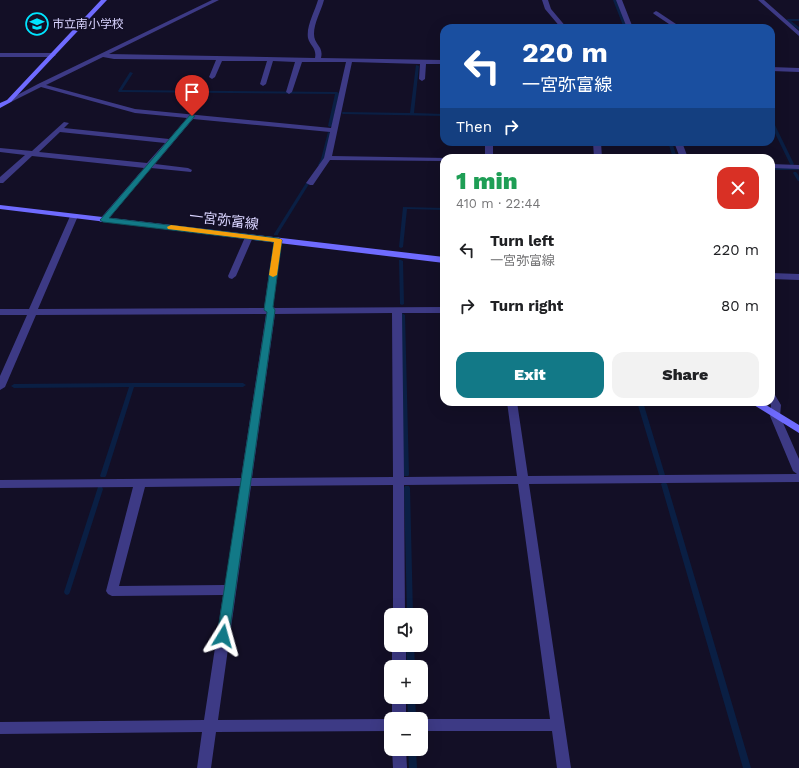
<!DOCTYPE html>
<html lang="en">
<head>
<meta charset="utf-8">
<style>
	:root { --surface:#fff; --page:#f2f2f2; --text:#202124; --muted:#757577; --accent:#127987 }
	body { margin:0; font-family:"Work Sans","Noto Sans JP",sans-serif; background:var(--page); color:var(--text); height:100vh; display:flex; flex-direction:column; font-size:15px; white-space:nowrap }
	* { box-sizing:border-box; margin:0 }
	p { font-size:13px; color:var(--muted) }
	.icon { flex:none; width:22px; height:22px; fill:none; stroke:currentColor; stroke-width:2; stroke-linecap:round; stroke-linejoin:round }
	.map { position:relative; flex:1; overflow:hidden }
	.sheet { position:absolute; left:440px; top:154px; width:335px; height:252px; display:flex; flex-direction:column; background:var(--surface); border-radius:12px; box-shadow:0 4px 16px #0002 }
	.sheet>* { flex:none }
	.banner { position:absolute; left:440px; top:24px; width:335px; height:122px; border-radius:12px; box-shadow:0 4px 16px #0002; background:#1a4fa0; color:#fff; overflow:hidden }
	.fabs { position:absolute; left:384px; top:608px; display:grid; gap:8px }
	.fabs a { display:grid; place-items:center; width:44px; height:44px; border-radius:8px; background:var(--surface); box-shadow:0 4px 16px #0002; font-size:20px }
	.pin { position:absolute; display:grid; place-items:center; width:34px; height:34px; color:#fff; margin:-41px -17px; border-radius:50% 50% 50% 0; rotate:-45deg; box-shadow:0 0 4px #0007 }
	.pin .icon { rotate:45deg }
	.me { position:absolute; width:44px; margin:-22px; rotate:8deg; stroke-linejoin:round; filter:drop-shadow(0 0 3px #0008) }
	.turn { display:flex; align-items:center; gap:14px; height:84px; padding:0 16px; font-size:18px }
	.turn .icon { width:52px; height:52px; stroke-width:2.5 }
	.turn b { display:block; font-size:28px; line-height:34px }
	.then { display:flex; align-items:center; height:38px; padding:0 16px; background:#0003; gap:8px; font-size:15px }
	.round { display:grid; place-items:center; flex:none; width:42px; height:42px; border-radius:12px; background:var(--page) }
	.overview { display:flex; align-items:center; justify-content:space-between; height:68px; padding:0 16px }
	h1 { font-size:24px; font-weight:800; line-height:30px; color:#1e9e55 }
	.cta { display:flex; gap:8px; margin-top:auto; padding:8px 16px }
	.cta a { flex:1; height:46px; border-radius:12px; background:var(--accent); color:#fff; font-size:16px; font-weight:800; line-height:46px; text-align:center }
	.cta a+a { background:var(--page); color:var(--text) }
	ul { padding:0; list-style:none }
	li { display:flex; align-items:center; gap:12px; height:56px; padding:0 16px }
	li div { flex:1 }
	li b { display:block; font-size:15px }
	li em { font-style:normal }
	.map>svg:first-child { display:block }
</style>
</head>
<body>
<div class="map">
<svg width="799" height="768" viewBox="0 0 799 768">
	<rect width="100%" height="100%" fill="#130f26"/>
	<g fill="none" stroke-linecap="round" stroke-linejoin="round">
		<path fill="#0a1f44" fill-rule="evenodd" d="M613 0H617L628 28H624Z
			M788 19H799V21H791L799 27V30L787 21 786 20Z
			M416 65 419 66 414 113 444 114V116L343 114 341 113 343 112 410 113Z
			M130 72 133 73 122 90 337 92 339 93 332 126 330 127 328 126 335 94 119 92 118 91Z
			M771 120 773 121 794 164 793 165H791L790 164 771 125Z
			M328 132 331 133 325 159 321 166H320L318 165 321 159Z
			M668 142H672L677 158H673Z
			M771 168H799V170H771Z
			M794 172H796C799 175 799 177 799 181H798L793 173Z
			M306 183H308L309 184 278 234V235H274V234Z
			M403 207 444 208V210L407 209 403 247 401 248 399 247Z
			M399 260H401L403 261 404 304 402 305 400 304 399 261Z
			M402 313 405 315 409 475 408 476H404L403 475 399 315Z
			M132 383H243L246 385 243 387H134L106 476 105 477H101L100 476 129 387 14 388 11 386 14 384Z
			M637 402H643L665 475 664 476H660L659 475Z
			M664 482 666 483 667 484 751 768H743L661 484 662 483Z
			M405 486H409L410 488 413 615H407L404 488Z
			M98 487H102L103 489 70 592 69 594 67 595 65 594 64 592Z
			M406 645H414L415 667H407Z
			M407 697H415L416 715 415 717 412 718 409 717 408 715Z
			M408 749H416L417 768H409Z"/>
		<path fill="#3d3a85" fill-rule="evenodd" d="M212 0H219L109 54 315 58C317 48 310 46 308 38 306 26 315 11 318 0H324C321 11 314 23 314 34 314 45 324 46 321 58L444 60V64H426L425 79 422 81 419 79 420 64 352 62 332 156 447 158H444V161L330 160 313 185H310L306 183 324 158 330 132 193 119 155 164 188 168 192 170 191 172 151 168 106 222H100L99 220 144 168 32 156 3 183H0V177L25 155 0 152V148L32 151 64 122 69 123 64 128 169 139 187 118 135 113 41 87 11 102 6 101 38 84ZM103 57 114 59 216 60 209 77 212 79 215 77 222 61H267L260 84 263 86 266 84 273 61 295 62 286 92 289 94 292 92 302 62H346L331 128 135 109 46 85ZM60 132 165 143 147 163 39 152Z
			M616 0H622L633 28H627Z
			M758 0H764L799 31V36Z
			M656 11 658 12 682 28H675L654 14 653 13Z
			M0 53H53L56 55 53 57H0Z
			M771 67 799 68V72L771 71Z
			M485 142H493V158H485Z
			M674 142H682L688 158H680Z
			M771 164 799 165V169L771 168Z
			M71 214H77L78 216 38 309 264 308 274 240 278 237 282 240 273 307 275 308 444 307V313H402L404 477 517 476 507 402H517L528 476 797 474 793 471 770 416 771 405 769 402H771V394L775 395 781 405 780 416 799 459V482L529 484 571 768H557L552 731H421V719H550L518 484 404 485 405 615H393V485L251 486 218 720 391 719V731L216 732 211 768H197L202 732 0 734V722L204 720 223 595 112 596 108 594 106 591 133 487 0 488V480L241 478 266 314 36 315 5 387 0 390V376L27 315H0V309H29ZM392 313 393 477 252 478 275 314ZM240 486 225 585 119 586 145 487Z
			M246 235H249L253 237 236 276 232 279 229 278 228 276Z
			M771 273 799 274V280L771 279Z
			M392 645H406V667H392Z
			M392 697H406V719H392Z
			M392 749H406L407 768H393Z"/>
		<path fill="#3d3a85" fill-rule="evenodd" d="M542 0H548L551 9 567 28H561L545 9Z
			M593 142H601L602 158H594Z"/>
		<path fill="#6f6bff" fill-rule="evenodd" d="M101 0H107L11 102 0 108V103L7 100Z
			M0 205 444 257V263L0 209Z
			M749 402H761L799 425V433Z"/>
	</g>
	<path fill="#127987" stroke="#0c4f58" d="M190 115 195 116 109 218 278 238 282 240 273 307 275 310 229 636 227 639 223 641 219 639 217 636 267 312 264 310 274 242 103 222 100 220Z"/>
	<path fill="#f59e0b" d="M171 225 281 239 282 240 277 275 273 277 269 275 274 242 168 229 167 227Z"/>
	<defs>
		<g id="school-ring" transform="scale(1.15)"><circle r="9.5" fill="#130f26" stroke="#00e5ff" stroke-width="1.5"/><path d="M0-5L7-2L0 1L-7-2ZM-4 1L0 2.5L4 1V4Q0 6-4 4Z" fill="#00e5ff"/></g>
	</defs>
	<g fill-rule="evenodd">
		<use href="#school-ring" x="37" y="24"/>
	</g>
	<g text-anchor="middle" stroke-width="4" stroke-linejoin="round" paint-order="stroke">
		<g font-size="12" fill="#d9d4ff" stroke="#130f26" text-anchor="start">
			<text x="52" y="28">市立南小学校</text>
		</g>
		<g font-size="14" fill="#d9d4ff" stroke="#130f26">
			<text transform="translate(224 220) rotate(7)" y="5">一宮弥富線</text>
		</g>
	</g>
</svg>
<div class="fabs">
<a><svg class="icon" aria-label="sound" viewBox="0 0 24 24"><path d="M4 9h4l5-4v14l-5-4H4zM17 9q2 3 0 6"/></svg></a>
<a>+</a>
<a>−</a>
</div>
<div class="pin" style="left:192px;top:116px;background:#d93025"><svg class="icon" aria-label="arrive" viewBox="0 0 24 24"><path d="M6 21V4h12l-3 4 3 4H6"/></svg></div>
<svg class="me" style="left:223px;top:636px" viewBox="-20 -20 40 40"><path d="M0-17L14 15 0 8-14 15z" fill="#127987" stroke="#fff" stroke-width="4"/></svg>
<div class="banner">
<div class="turn"><svg class="icon" aria-label="left" viewBox="0 0 24 24"><path d="M17 20v-9H6M10 6l-5 5 5 5"/></svg><div><b>220 m</b>一宮弥富線</div></div>
<div class="then">Then<svg class="icon" aria-label="right" viewBox="0 0 24 24"><path d="M7 20v-9h11M14 6l5 5-5 5"/></svg></div>
</div>
<section class="sheet">
<div class="overview"><div><h1>1 min</h1><p>410 m · 22:44</p></div><a class="round" style="background:#d93025;color:#fff"><svg class="icon" aria-label="close" viewBox="0 0 24 24"><path d="M6 6l12 12M18 6L6 18"/></svg></a></div>
<ul>
<li><svg class="icon" aria-label="left" viewBox="0 0 24 24"><path d="M17 20v-9H6M10 6l-5 5 5 5"/></svg><div><b>Turn left</b><p>一宮弥富線</p></div><em>220 m</em></li>
<li><svg class="icon" aria-label="right" viewBox="0 0 24 24"><path d="M7 20v-9h11M14 6l5 5-5 5"/></svg><div><b>Turn right</b></div><em>80 m</em></li>
</ul>
<div class="cta"><a>Exit</a><a>Share</a></div>
</section>
</div>
</body>
</html>
